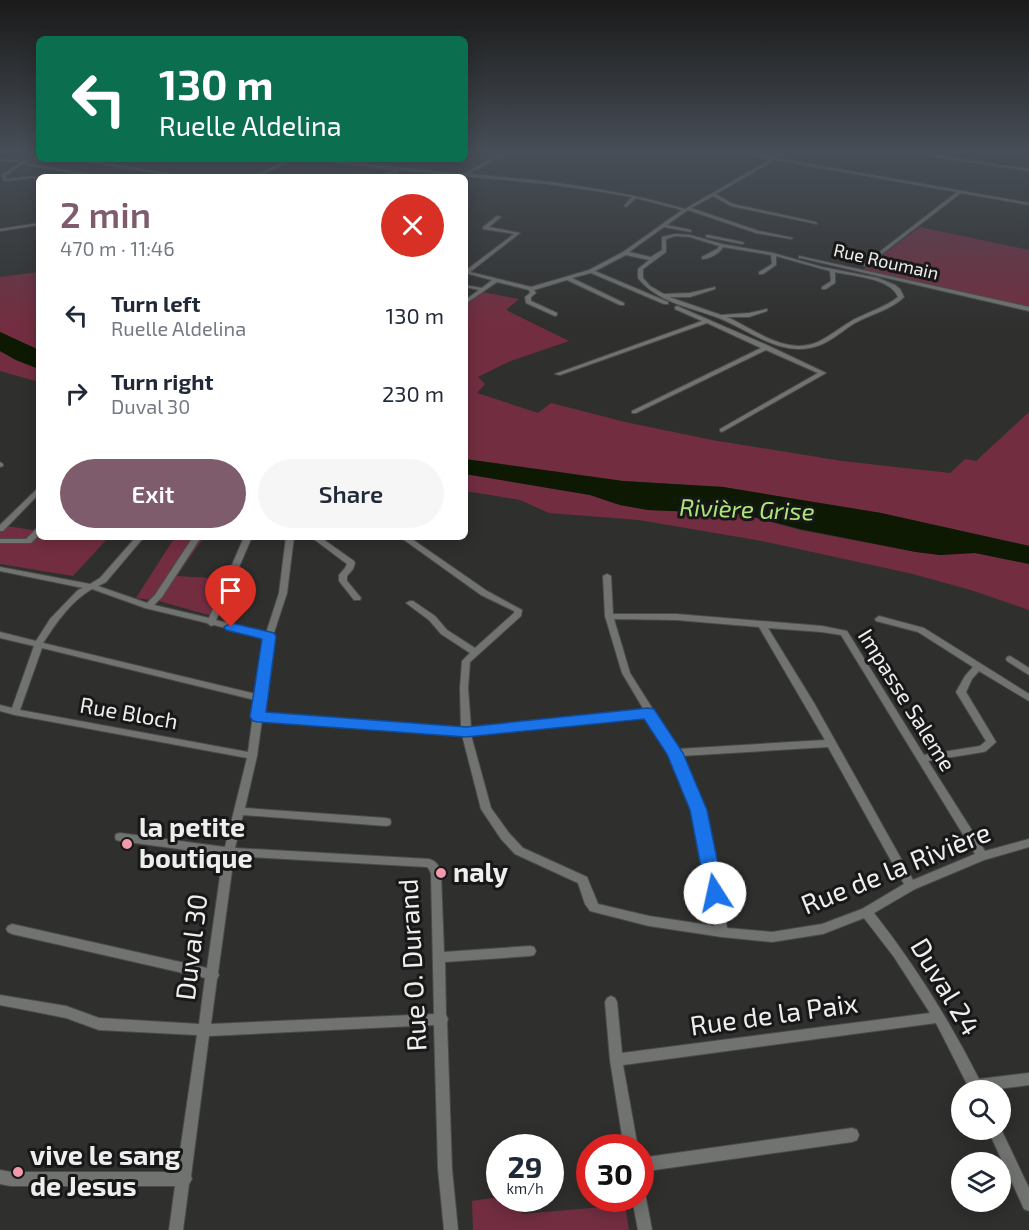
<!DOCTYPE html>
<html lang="en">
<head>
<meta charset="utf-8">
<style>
	:root { --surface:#fff; --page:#f6f6f7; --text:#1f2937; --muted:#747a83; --accent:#7e5c6c }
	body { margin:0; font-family:"Exo 2",sans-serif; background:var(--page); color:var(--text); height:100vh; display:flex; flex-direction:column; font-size:22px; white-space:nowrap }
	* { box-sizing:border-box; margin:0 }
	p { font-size:20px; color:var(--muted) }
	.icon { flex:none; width:33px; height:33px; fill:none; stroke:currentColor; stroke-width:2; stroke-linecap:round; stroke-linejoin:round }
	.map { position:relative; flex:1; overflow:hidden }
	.drawer { position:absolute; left:36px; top:174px; width:432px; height:366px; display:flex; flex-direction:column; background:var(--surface); border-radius:9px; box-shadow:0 3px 15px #0003 }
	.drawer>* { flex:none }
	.banner { position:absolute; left:36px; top:36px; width:432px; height:126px; border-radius:9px; box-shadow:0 3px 15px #0003; background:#0b6e4f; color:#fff; overflow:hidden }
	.buttons { position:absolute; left:951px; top:1080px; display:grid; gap:12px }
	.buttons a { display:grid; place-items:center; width:60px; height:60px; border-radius:50%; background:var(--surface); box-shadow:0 3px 15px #0003; font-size:30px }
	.speed { position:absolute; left:486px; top:1134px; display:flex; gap:12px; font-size:30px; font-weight:700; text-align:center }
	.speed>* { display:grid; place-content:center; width:78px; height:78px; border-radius:50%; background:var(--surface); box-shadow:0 3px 15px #0003; line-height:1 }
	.speed small { font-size:15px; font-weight:400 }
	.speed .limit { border:9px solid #d22; background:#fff; color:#111 }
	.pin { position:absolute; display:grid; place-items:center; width:51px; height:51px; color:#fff; margin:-62px -26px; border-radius:50% 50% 50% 0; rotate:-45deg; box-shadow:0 0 6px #0007 }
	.pin .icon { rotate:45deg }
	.me { position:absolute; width:66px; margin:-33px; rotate:350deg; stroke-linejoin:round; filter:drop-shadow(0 0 4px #0008) }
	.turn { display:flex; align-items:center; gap:21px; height:126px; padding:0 24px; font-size:27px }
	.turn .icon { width:78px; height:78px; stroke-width:2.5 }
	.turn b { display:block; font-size:42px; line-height:51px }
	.round { display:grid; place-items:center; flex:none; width:63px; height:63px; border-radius:32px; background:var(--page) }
	.head { display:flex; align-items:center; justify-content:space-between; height:102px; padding:0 24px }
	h1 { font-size:36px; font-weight:600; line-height:45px; color:var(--accent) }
	.cta { display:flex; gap:12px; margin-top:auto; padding:12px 24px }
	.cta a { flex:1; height:69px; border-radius:36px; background:var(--accent); color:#fff; font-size:24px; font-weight:600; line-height:69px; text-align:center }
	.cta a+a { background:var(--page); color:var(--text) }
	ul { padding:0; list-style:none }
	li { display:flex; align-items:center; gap:18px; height:78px; padding:0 24px }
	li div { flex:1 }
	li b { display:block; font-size:22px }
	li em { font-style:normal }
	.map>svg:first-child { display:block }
</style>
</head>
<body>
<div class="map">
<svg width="1029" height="1230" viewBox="0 0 1029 1230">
	<rect width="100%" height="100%" fill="#2f302e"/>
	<path fill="#722e40" d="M920 227 1029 250V307L862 270Z
		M39 272V350L0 332V277Z
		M482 292 519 299 506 310 569 341 508 362 478 377 485 384 477 393 538 413 551 403 625 422 712 440 842 461 950 473 965 459 976 461 1029 412V546L881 513 723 487 623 481 465 459V305Z
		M0 351 16 360 39 369V382L0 371Z
		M465 474 590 495 620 505 648 510 742 514 800 530 916 552 940 555 975 553 1029 564V610L974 591 913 574 762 541 639 520 549 513 520 500 465 491Z
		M0 525 39 531V537H109L73 576 0 564Z
		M175 537H204L177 576 230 579 212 616 159 601 136 598Z
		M499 1197 519 1199 522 1214 625 1205 629 1230H473L472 1201Z"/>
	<path fill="#0d1902" d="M0 332 39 350V369L16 360 0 351Z
		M465 459 623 481 723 487 881 513 1029 546V564L975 553 940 555 916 552 800 529 742 514 648 510 620 505 590 495 465 474Z"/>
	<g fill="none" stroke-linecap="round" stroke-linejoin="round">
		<g stroke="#4a4b4a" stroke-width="2">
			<path id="street" d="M506 151H511L468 174C542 180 614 188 685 209L771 159 730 151H740L773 157 784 151H789L777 158 1029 203V205L961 193 866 266H864V264L957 192 775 160 716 194 733 204 815 222 817 223V224L731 206 713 196 691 208 759 231 793 238 791 239 756 233 688 210 667 225 691 230V232L664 227 629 252 651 257 662 250V237L675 234 690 235 722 244 773 253 822 267 878 278 895 285 900 289 904 297C891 310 871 314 855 323 843 330 833 340 820 345 782 360 749 329 716 317 689 307 657 302 638 278V269L649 260 626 255 595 271 668 302V304H664L591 273 572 278 624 303V305H620L567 280 534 290 536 293 531 297V301L557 313V315L555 316 526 303 525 297 530 293 529 290 497 282 465 304V300L479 290 465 287V285L482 288 492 280 465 273V271L514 234 483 229V227L497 216 501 217 489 227 520 233 470 272 531 287 589 270 623 252 682 210 636 198 626 207 624 206 632 197 603 192 547 184 397 170V172L382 177H376L396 170 306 159H318L463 174ZM675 236 690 237 719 246 717 249 702 257V259C710 259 720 253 723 247L771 255 772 264 759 272V274H763L776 265V256L830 271 831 281 822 287V289H826L835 283V272C852 276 891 278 898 297 886 307 868 312 853 320 841 327 830 336 818 342 786 356 754 329 727 317H749L767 311V309L749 313 721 315 669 297H690L715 289V287L690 293 664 294 650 286 643 278V269L666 252V239Z
				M894 151H906L1029 169V171Z
				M39 157V159L25 163 108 177 86 176 22 164 5 176 6 179 39 176 41 177 5 181 3 180 2 175 21 162 0 161V159L26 161Z
				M70 159H79L191 177H182Z
				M290 159H295L257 177H252Z
				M70 174 71 176 42 177 44 176Z
				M39 223V225L0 231V229Z
				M708 235 742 242 744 243 742 244 706 237V235Z
				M799 256 1029 307V311L801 258H799Z
				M677 306 769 346 826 373 722 432 720 431V429L818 373 766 350 636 413H632V411L761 348 707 323 560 375 555 374 702 321 675 309V307Z
				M0 462 3 464V466L0 467Z
				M39 488V494L3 531H0V525L37 489Z
				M36 529H39V535L31 543H0V539H26Z
				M136 537H144L106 582 98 586 147 603 155 595 193 537H201L162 597 154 605 209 618 244 537H252L216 620 266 633 279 593 286 537H294L287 593 273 636 263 714 461 728 460 688 462 661 470 653 441 634 429 620 406 603 410 601H413L435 616 447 630 475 648 514 613V611L481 595 400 537H409L487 591 522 610 521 616 470 662 468 688 471 728 644 710 622 673 605 616 603 576 607 574 611 576 613 614H676L822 626 847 631 924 755 980 746 986 741 956 692 965 676 973 667 918 632 876 621 875 619 879 616 924 628 1029 694V701L979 671 972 679 966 692 996 742 986 751 983 752 928 761 985 851 1029 839V847L984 860 915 889 874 913C915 965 949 1020 979 1079L1029 1073V1085L989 1090H970L936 1023 623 1065 638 1148H624L610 1060 605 1002 607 998 611 996 615 998 617 1002 622 1053 930 1013 894 957 864 918 823 934 772 942 722 937 649 926 590 911 585 904 578 883 515 854 501 839 481 809 462 735 262 720 257 756 245 808 386 818 390 819 391 822 390 825 386 826 243 815 235 848 429 859C437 861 439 866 441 874L444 952 530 946 534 947 536 951 534 955 530 956 445 962 446 1015 448 1019 447 1022 452 1169 458 1230H444L438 1169 434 1025 209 1036 191 1176 192 1179 189 1184 183 1230H169L175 1186H11L0 1184V1170L11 1172H177L197 1035 99 1030 66 1018 0 1005V995L66 1006 99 1018 199 1024 205 978 12 934 8 932 6 929 8 926 12 924 207 968 223 855 120 841 116 840 115 837 116 834 120 833 225 847 247 758 15 715 0 711V705L12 708 34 646 0 638V632L36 641 50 619 78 590 83 588 0 571V567L90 584 100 578ZM92 589 145 608 207 623 211 626 214 625 265 638 256 694 43 643C56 623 71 601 92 589ZM614 619 676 620 759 627 825 740 678 749 630 673ZM768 628 822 632 841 635 975 854 913 880 814 703ZM42 648 255 700 248 752 20 710ZM648 716 670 753 694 810 715 926 649 916 598 904 587 877 523 848 509 833 491 808 471 735ZM828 747 904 884 862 909 822 924 772 932 727 928 704 810 681 756ZM234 856 427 867 429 869 431 874 434 1014 211 1024 217 979 219 975 218 973Z
				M311 537H320L354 561 355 563 353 569 347 576V581L361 598 360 600H354L339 581V575L345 568 347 564Z
				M1010 656 1029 668V675L1007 661 1006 659 1007 657Z
				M1000 1127 1029 1188V1211L1024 1209 988 1130H1000Z
				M852 1128 857 1130 859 1135 857 1140 852 1142 640 1172V1158Z
				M640 1192 644 1193 646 1198 652 1230H638L632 1198H640Z"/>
		</g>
		<use href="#street" fill="#717370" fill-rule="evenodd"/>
	</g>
	<linearGradient id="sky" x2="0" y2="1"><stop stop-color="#1a1a19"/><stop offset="0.47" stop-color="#474e57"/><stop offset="1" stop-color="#474e57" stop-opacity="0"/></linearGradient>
	<rect width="1029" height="323" fill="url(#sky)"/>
	<path fill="#1a73e8" stroke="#114b97" stroke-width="1.5" d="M231 623 274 633 276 636 266 712 466 727 648 708 654 709 683 753 707 810 724 893 722 898 715 900 709 898 706 893 690 810 667 754 644 719 466 737 258 722 253 721 250 717 262 639 226 630 224 627Z"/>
	<g fill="#f29aac" stroke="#171817" stroke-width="2">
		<circle cx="127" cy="844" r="6"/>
		<circle cx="441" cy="873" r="6"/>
		<circle cx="18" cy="1172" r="6"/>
	</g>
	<g text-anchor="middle" stroke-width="6" stroke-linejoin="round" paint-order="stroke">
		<g font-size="18" fill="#edeeed" stroke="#171817">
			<text transform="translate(886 262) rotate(13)" y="6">Rue Roumain</text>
		</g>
		<g font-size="22" fill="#edeeed" stroke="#171817">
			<text transform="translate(907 700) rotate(58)" y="8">Impasse Saleme</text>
			<text transform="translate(129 713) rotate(10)" y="8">Rue Bloch</text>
		</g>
		<g font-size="24" font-style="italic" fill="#ade579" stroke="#171817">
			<text transform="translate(747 510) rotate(2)" y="8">Rivière Grise</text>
		</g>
		<g font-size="27" font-weight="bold" fill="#edeeed" stroke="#171817" text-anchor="start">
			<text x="139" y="837">la petite<tspan x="139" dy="31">boutique</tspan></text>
			<text x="453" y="882">naly</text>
			<text x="30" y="1165">vive le sang<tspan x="30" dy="31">de Jesus</tspan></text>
		</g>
		<g font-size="27" fill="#edeeed" stroke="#171817">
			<text transform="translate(896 869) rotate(-22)" y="9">Rue de la Rivière</text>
			<text transform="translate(192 947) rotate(-83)" y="9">Duval 30</text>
			<text transform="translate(413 965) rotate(-93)" y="9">Rue O. Durand</text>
			<text transform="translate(945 987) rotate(59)" y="9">Duval 24</text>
			<text transform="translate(774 1015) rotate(-8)" y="9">Rue de la Paix</text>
		</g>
	</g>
</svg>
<div class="buttons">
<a><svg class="icon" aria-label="search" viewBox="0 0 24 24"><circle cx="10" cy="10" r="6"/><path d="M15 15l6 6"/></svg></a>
<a><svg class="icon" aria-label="layers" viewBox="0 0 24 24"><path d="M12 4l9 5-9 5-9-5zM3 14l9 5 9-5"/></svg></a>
</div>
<div class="speed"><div>29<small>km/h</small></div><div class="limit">30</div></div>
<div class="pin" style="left:231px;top:627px;background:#d93025"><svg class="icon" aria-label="arrive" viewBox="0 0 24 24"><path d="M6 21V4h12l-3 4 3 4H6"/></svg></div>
<svg class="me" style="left:715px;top:893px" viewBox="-20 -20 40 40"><circle r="19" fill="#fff"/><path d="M0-13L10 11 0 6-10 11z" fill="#1a73e8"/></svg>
<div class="banner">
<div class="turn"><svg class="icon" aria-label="left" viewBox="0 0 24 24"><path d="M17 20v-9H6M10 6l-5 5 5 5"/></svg><div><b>130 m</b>Ruelle Aldelina</div></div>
</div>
<section class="drawer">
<div class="head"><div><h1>2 min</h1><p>470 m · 11:46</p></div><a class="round" style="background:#d93025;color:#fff"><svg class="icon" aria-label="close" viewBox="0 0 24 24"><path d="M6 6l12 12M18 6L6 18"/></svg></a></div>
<ul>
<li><svg class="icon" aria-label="left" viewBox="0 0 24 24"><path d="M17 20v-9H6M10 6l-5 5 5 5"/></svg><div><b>Turn left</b><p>Ruelle Aldelina</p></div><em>130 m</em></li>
<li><svg class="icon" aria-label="right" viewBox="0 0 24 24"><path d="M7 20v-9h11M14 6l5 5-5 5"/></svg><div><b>Turn right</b><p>Duval 30</p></div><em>230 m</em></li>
</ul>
<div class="cta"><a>Exit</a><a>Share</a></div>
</section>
</div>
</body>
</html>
